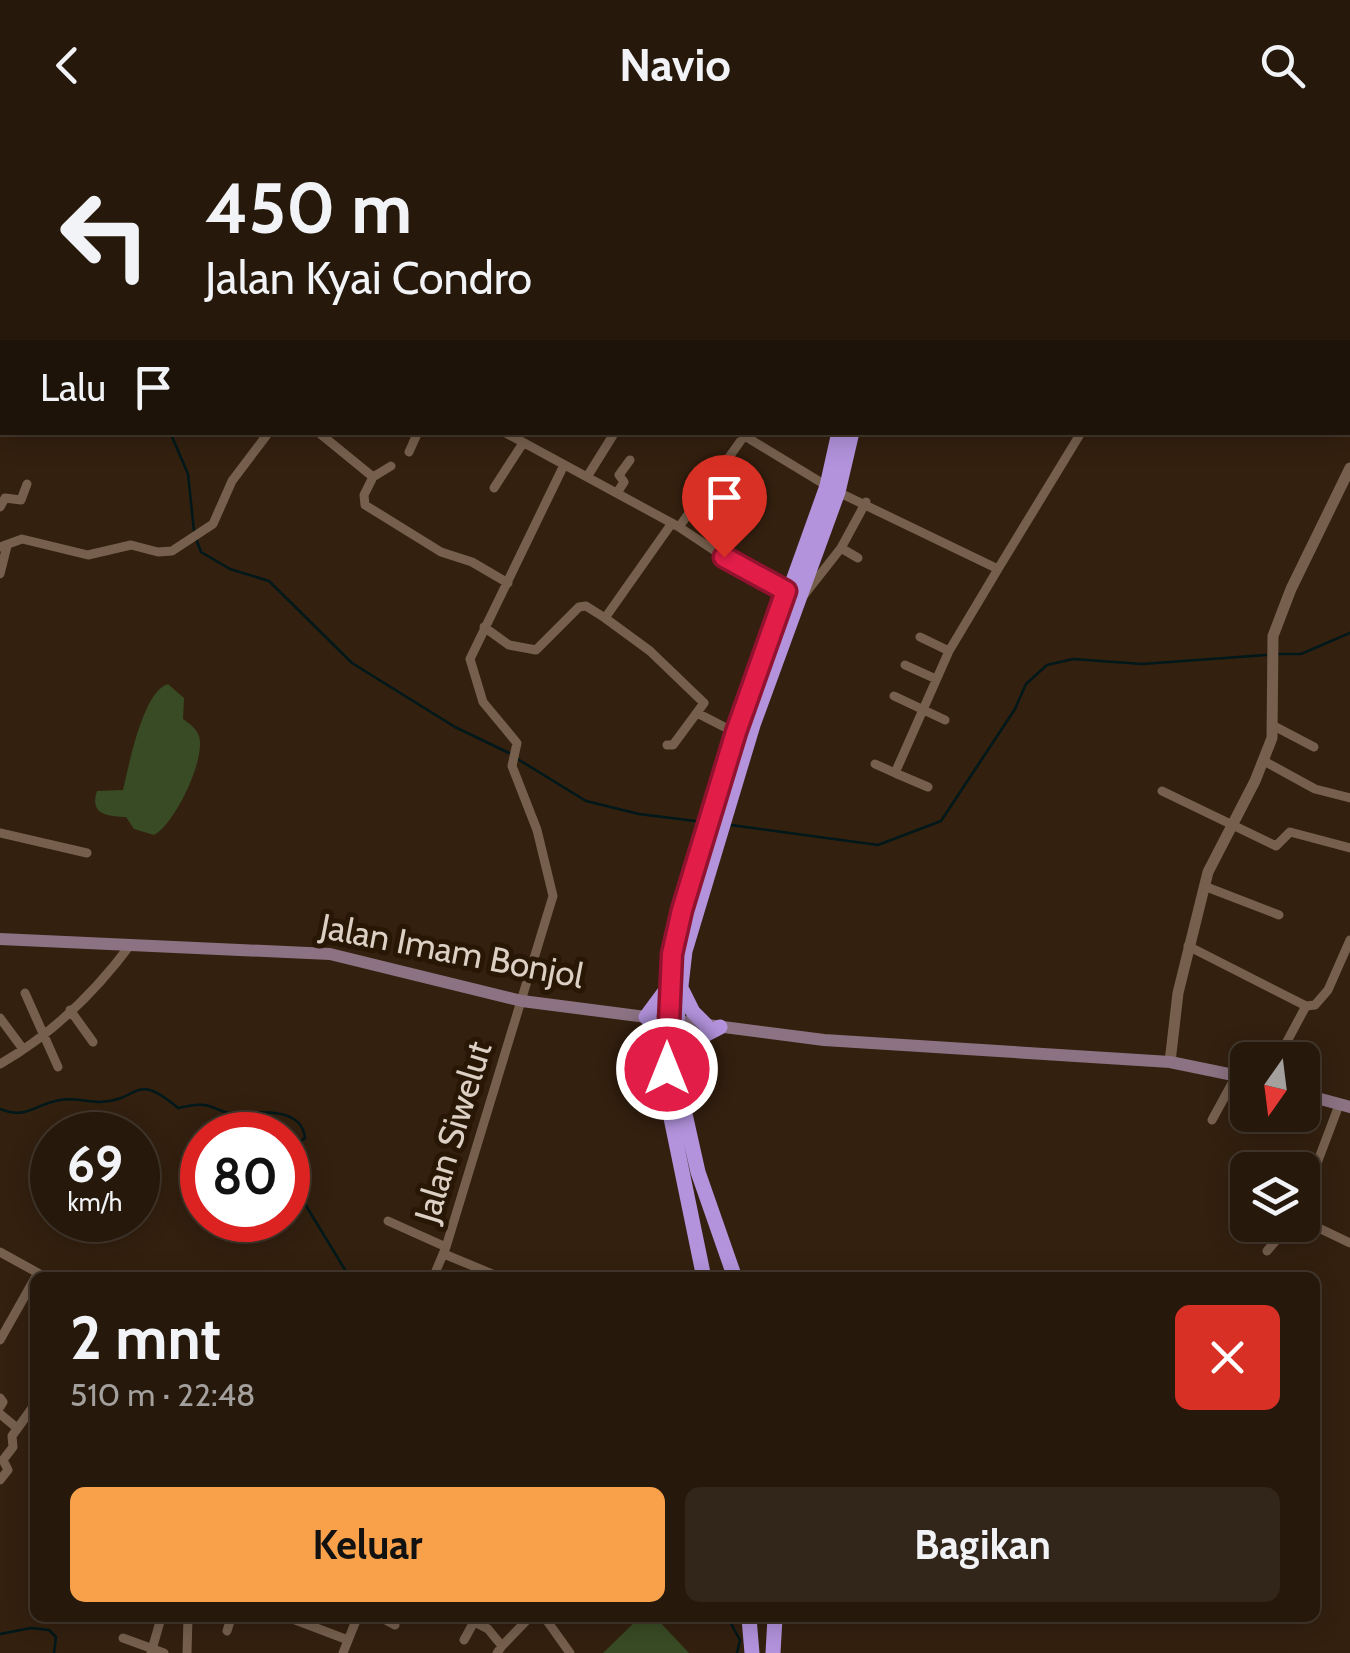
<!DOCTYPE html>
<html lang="id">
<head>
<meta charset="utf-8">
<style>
	:root { --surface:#26180b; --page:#322519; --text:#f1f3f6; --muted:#a4a09d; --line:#42372c; --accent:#f8a14a }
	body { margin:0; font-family:Cabin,sans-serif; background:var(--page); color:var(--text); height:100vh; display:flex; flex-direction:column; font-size:38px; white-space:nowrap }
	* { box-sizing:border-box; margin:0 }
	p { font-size:32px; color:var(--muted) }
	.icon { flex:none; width:55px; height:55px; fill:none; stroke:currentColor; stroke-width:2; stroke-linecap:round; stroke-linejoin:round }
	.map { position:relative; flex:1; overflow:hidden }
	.details { position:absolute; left:30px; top:1142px; width:1290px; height:350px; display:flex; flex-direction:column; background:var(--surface); border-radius:15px; box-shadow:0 5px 25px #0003,0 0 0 2px var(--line) }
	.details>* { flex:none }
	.hud { position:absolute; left:0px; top:0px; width:1350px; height:305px; box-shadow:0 5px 25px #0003,0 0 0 2px var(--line); background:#26180b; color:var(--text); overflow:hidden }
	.needle { width:65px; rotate:194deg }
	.controls { position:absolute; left:1230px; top:912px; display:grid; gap:20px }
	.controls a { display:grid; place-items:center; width:90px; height:90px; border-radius:15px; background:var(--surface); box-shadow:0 5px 25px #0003,0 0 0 2px var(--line); font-size:50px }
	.speed { position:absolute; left:30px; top:982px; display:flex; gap:20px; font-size:50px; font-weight:700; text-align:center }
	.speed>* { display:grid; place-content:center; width:130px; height:130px; border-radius:50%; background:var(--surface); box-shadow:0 5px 25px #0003,0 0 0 2px var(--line); line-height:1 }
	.speed small { font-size:25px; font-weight:400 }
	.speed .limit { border:15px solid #d22; background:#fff; color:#111 }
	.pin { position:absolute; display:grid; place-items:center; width:85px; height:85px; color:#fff; margin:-102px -42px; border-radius:50% 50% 50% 0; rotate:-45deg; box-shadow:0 0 10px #0007 }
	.pin .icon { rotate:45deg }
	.me { position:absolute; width:110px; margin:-55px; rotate:0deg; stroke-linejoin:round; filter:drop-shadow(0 0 8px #0008) }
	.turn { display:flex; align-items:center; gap:35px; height:210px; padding:0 40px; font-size:45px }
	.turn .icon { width:130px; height:130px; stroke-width:2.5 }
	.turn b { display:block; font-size:70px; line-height:85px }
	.then { display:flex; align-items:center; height:95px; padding:0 40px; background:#0003; gap:20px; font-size:38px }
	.round { display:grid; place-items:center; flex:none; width:105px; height:105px; border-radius:15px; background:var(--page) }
	.overview { display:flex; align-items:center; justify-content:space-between; height:170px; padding:0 40px }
	h1 { font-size:60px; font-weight:800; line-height:75px }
	.cta { display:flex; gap:20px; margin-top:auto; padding:20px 40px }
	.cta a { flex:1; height:115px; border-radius:15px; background:var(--accent); color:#111; font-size:40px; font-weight:800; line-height:115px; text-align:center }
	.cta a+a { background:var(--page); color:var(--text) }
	header { display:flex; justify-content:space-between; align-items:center; height:130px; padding:0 40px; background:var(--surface); font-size:45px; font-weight:800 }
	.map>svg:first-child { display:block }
</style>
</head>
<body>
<header><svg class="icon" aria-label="back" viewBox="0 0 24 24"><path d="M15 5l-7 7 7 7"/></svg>Navio<svg class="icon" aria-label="search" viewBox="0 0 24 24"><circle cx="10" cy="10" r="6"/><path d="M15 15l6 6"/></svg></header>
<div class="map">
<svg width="1350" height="1523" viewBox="0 0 1350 1523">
	<rect width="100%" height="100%" fill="#33200f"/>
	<path fill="#394b25" d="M168 554 184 568 183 589C190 594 196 598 199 606 206 629 175 694 154 705L134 699 126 687C108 686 89 685 97 661L123 660C129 635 143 561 168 554Z
		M639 1488H656L689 1523H603Z"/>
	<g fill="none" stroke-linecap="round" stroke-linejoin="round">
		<path stroke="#00181a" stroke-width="2.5" d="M108 0V2
			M1282 0 1283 2
			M1348 25H1350
			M170 302 188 344 194 401
			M196 409 201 422 230 439 269 451 352 533 455 597 509 623
			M1279 524H1301L1350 503
			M516 628 586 671 639 684 703 692
			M731 695 878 715 941 691 1015 579 1026 554 1047 535 1073 529 1142 534 1266 525
			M0 979C26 990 35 974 60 970 72 967 87 972 100 972 141 971 133 940 178 978 188 976 199 973 209 976 217 978 223 983 231 983 255 983 302 975 305 1008L288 1020
			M288 1046 350 1148
			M728 1488 740 1510 737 1523
			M0 1504 31 1498 49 1500 56 1507 54 1523"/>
		<path stroke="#765f4d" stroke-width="9" d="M141 2 142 0
			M300 2 301 0
			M0 9 2 10
			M1348 111 1350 108
			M0 194H2
			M0 228 2 207
			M318 302 373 347 364 365 365 375 441 422 472 432 508 453
			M504 302 679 397 747 442 786 461
			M738 302 827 356
			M409 322 418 302
			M373 347 391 336
			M587 347 615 302
			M494 358 523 313
			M838 362 998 439 1079 306
			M617 363 624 352 619 345 630 330
			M0 377 5 368 21 370 27 354
			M679 397 747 302
			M0 417 22 409 88 425 131 415 158 422 172 421 213 394 232 351 269 302
			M841 418 858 428
			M0 444 7 416
			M804 465 841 418 866 372
			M605 488 650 521 704 573 673 615H667
			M484 497 509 515 536 520 579 477 586 476 605 488 672 393
			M920 507 949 521
			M905 535 936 549
			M894 566 945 590
			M699 584 736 603
			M1274 596 1314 617
			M1264 631 1315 659 1350 668
			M875 634 895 643
			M928 657 895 643 949 521 998 439
			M1162 661 1276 716 1290 702 1350 718
			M0 703 87 723
			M1204 756 1279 785
			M1188 816 1306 876
			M25 863 58 937
			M70 880 93 912
			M0 888 23 919
			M1277 930 1306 876 1315 875 1328 860 1350 810
			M0 934C51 905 96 861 131 814
			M1212 990 1236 946
			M1238 991 1248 971
			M1302 1073 1339 975
			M1302 1090 1350 1113
			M388 1091 446 1117
			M1267 1121 1289 1095
			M0 1122 47 1148
			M444 1124 502 1148
			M433 1148 446 1117 553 766 537 700 512 636 517 613 483 572 470 529 564 335
			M0 1210 35 1148
			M0 1268 3 1272 0 1277
			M0 1284 17 1298
			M0 1350 8 1340 3 1330 13 1317 12 1306 35 1274
			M290 1488 348 1510
			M382 1488 395 1495
			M467 1488 488 1499 502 1516 497 1523
			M545 1488 570 1523
			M227 1501 231 1488
			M123 1508 164 1523
			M464 1510 475 1490
			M502 1516 529 1488
			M151 1523 161 1488
			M187 1523 188 1488
			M343 1523 357 1488"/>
		<path stroke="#765f4d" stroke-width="11" d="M1120 0 1124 2
			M1348 220 1350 223
			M1170 932 1178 863 1208 742 1255 651 1272 608 1273 506 1291 459 1350 338"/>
		<path stroke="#8c7282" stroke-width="12" d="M0 809 330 824 522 871 824 910 1170 932 1248 948
			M1302 964 1350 977"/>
		<path stroke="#b293dc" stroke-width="15" d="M851 2V0
			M862 2V0
			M682 860 693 882 706 895
			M662 915 655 896 646 887 666 860
			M679 931 691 912 720 897
			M704 1148 671 988 667 890 671 824 718 660 827 356 839 302
			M735 1148 698 1042 685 984 677 891 685 821 753 595 838 362 852 302
			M749 1488 752 1523
			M773 1523 775 1488"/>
	</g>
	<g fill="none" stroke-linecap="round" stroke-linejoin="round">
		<g stroke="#92132f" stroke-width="25">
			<path id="route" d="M667 939 672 824 682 780 736 602 786 461 724 427"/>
		</g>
		<use href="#route" stroke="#e11d48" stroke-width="18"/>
	</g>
	<g text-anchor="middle" stroke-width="10" stroke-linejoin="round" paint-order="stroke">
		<g font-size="35" fill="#dcd0c5" stroke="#291706">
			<text transform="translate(452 821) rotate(11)" y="12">Jalan Imam Bonjol</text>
			<text transform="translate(453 1002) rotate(-73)" y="12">Jalan Siwelut</text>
		</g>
	</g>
</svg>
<div class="controls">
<a><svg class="needle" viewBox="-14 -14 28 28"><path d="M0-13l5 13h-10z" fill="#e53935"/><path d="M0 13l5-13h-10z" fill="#a4a09d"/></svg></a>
<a><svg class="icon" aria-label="layers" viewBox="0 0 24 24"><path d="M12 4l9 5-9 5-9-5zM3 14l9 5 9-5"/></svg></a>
</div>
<div class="speed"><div>69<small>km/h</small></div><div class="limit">80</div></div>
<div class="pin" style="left:724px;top:427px;background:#d93025"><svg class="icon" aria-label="arrive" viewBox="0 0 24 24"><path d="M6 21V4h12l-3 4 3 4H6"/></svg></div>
<svg class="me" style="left:667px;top:939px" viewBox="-20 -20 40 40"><circle r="17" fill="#e11d48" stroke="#fff" stroke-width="3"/><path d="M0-11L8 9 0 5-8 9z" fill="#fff"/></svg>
<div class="hud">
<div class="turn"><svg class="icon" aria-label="left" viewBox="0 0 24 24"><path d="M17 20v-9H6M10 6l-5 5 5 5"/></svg><div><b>450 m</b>Jalan Kyai Condro</div></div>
<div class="then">Lalu<svg class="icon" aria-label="arrive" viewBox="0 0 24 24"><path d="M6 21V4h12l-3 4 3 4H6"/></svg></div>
</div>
<section class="details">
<div class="overview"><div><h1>2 mnt</h1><p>510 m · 22:48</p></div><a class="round" style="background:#d93025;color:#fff"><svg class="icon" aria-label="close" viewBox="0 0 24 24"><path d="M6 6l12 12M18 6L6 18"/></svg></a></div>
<div class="cta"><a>Keluar</a><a>Bagikan</a></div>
</section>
</div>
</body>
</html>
